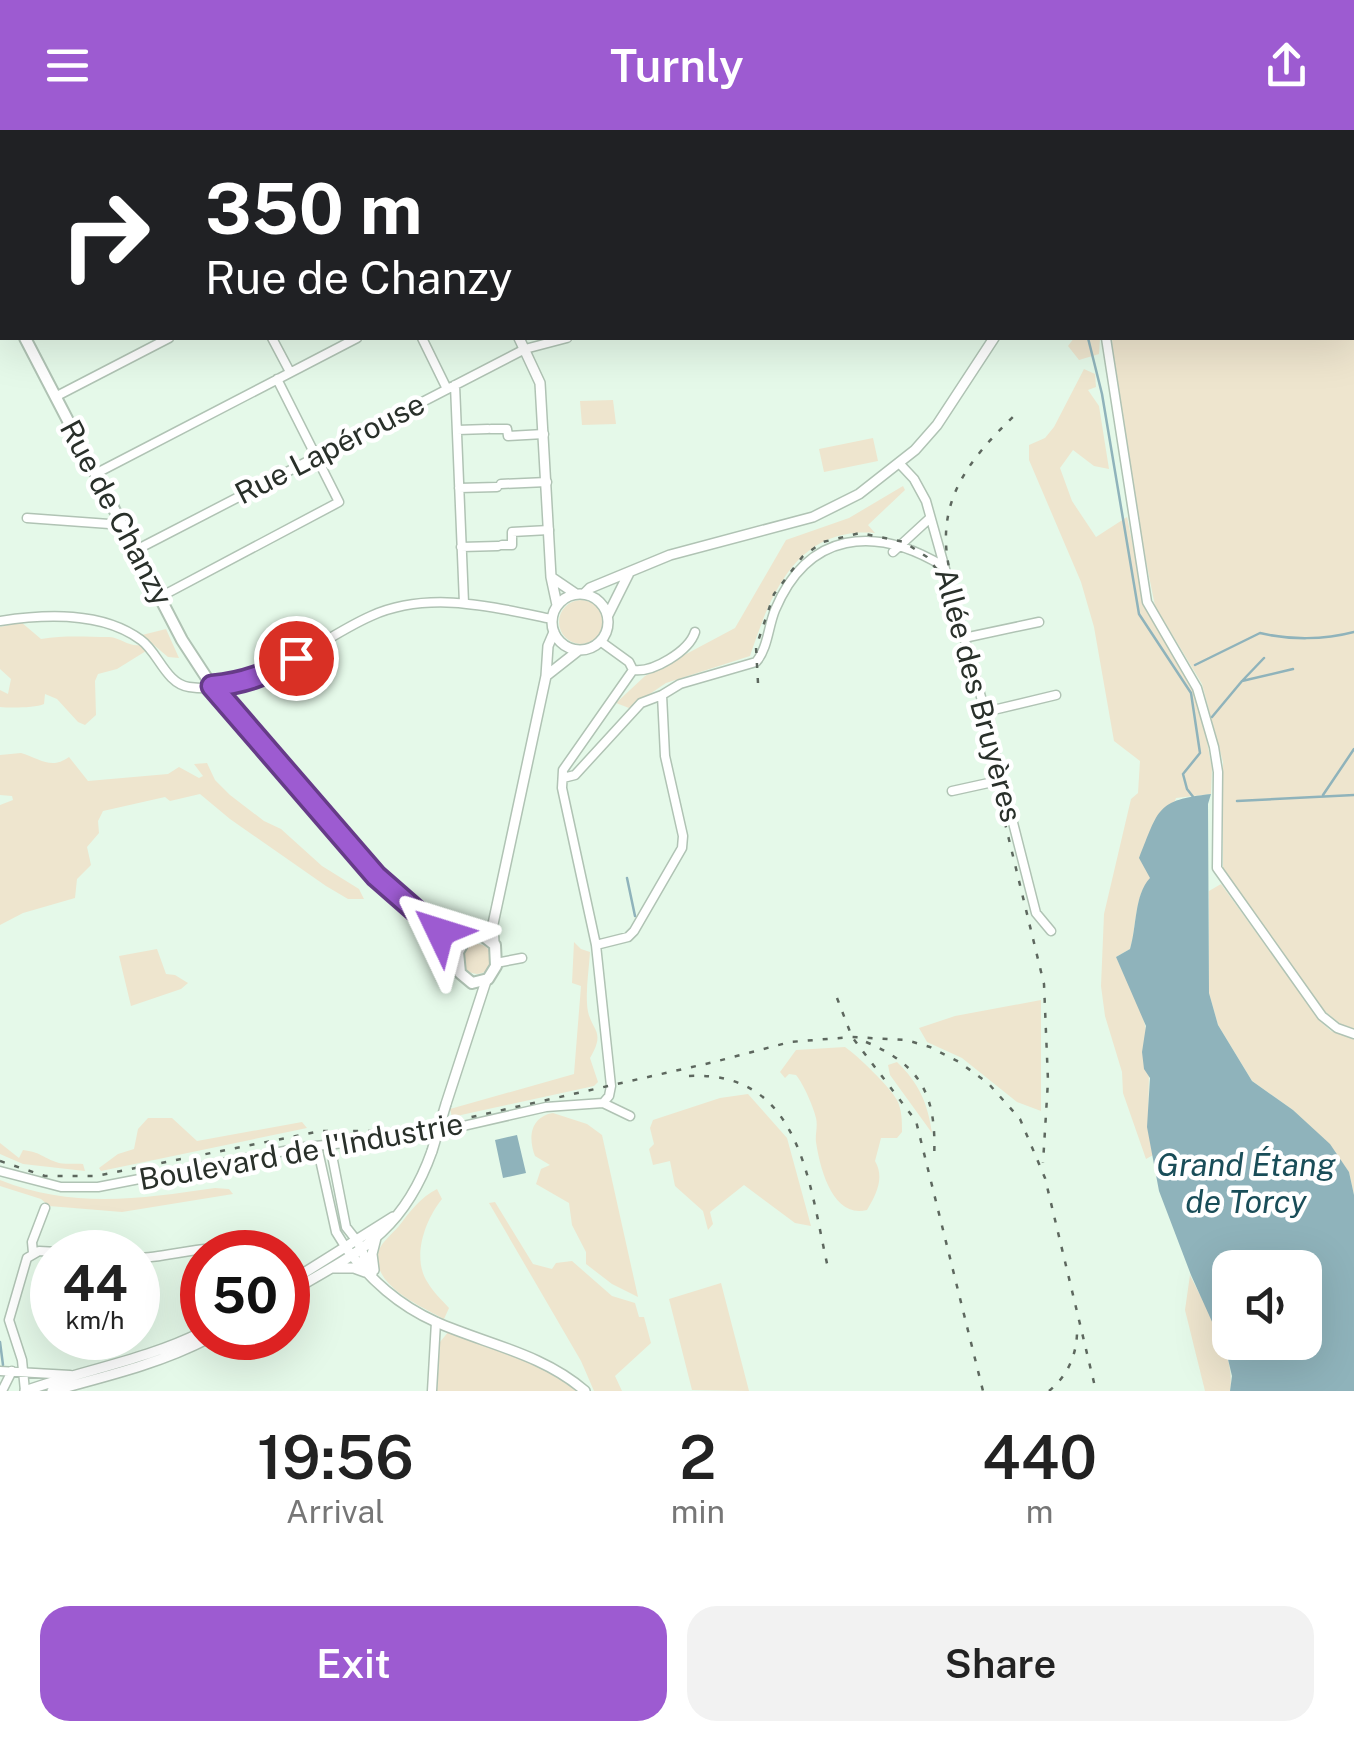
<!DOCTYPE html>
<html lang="en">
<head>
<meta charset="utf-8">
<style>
	:root { --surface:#fff; --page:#f2f2f2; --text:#222; --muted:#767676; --accent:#9d5bd1 }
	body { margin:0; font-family:"Public Sans",sans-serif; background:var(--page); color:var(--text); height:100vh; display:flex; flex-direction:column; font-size:38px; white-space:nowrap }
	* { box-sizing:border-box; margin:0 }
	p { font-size:32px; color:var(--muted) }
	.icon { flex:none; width:55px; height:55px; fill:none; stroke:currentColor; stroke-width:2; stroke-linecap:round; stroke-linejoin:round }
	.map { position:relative; height:1261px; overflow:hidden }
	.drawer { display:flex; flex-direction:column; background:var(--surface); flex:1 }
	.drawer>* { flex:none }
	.guide { position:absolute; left:0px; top:0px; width:1355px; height:210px; box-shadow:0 10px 40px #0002; background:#202124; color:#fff; overflow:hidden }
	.controls { position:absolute; left:1212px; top:1120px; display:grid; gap:20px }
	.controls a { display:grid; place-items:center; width:110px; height:110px; border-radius:20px; background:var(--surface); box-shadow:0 10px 40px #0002; font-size:50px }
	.speed { position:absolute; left:30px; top:1100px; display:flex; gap:20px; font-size:50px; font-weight:700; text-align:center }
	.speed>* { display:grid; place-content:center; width:130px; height:130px; border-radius:50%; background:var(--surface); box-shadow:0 10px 40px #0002; line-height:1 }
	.speed small { font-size:25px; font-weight:400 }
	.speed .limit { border:15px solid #d22; background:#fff; color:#111 }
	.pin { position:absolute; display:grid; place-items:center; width:85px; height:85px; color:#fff; margin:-42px; border:5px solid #fff; border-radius:50%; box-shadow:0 2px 10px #0007 }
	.me { position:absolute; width:110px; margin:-55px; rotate:311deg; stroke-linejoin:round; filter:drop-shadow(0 0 8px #0008) }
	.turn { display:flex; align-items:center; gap:35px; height:210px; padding:0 40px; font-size:45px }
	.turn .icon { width:130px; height:130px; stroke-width:2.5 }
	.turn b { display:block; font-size:70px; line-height:85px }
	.eta { display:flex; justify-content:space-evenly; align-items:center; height:170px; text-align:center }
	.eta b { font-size:60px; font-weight:600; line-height:70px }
	.cta { display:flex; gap:20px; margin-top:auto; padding:20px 40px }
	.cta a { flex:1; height:115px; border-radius:30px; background:var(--accent); color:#fff; font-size:40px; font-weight:600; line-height:115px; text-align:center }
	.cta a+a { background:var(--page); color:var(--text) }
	header { display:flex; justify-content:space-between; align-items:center; height:130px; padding:0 40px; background:var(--accent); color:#fff; font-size:45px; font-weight:600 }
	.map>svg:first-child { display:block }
</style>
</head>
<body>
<header><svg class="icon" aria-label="menu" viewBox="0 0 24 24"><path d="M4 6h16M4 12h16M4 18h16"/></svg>Turnly<svg class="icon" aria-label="share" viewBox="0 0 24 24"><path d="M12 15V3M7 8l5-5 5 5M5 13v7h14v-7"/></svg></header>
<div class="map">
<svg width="1354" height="1261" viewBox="0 0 1354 1261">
	<rect width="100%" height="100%" fill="#e5f9e9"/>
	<path fill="#eee5ce" d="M981 0H1204L982 2Z
		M1354 103V900L1342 895 1318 876 1226 746 1223 737V632L1202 554 1155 476 1133 366 1113 232 1112 208H1352Z
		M1074 208H1100L1099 224 1079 230 1068 216Z
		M1084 239 1095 244 1096 257 1088 260 1099 276 1109 339 1094 336 1073 320 1060 338 1072 371 1096 407 1127 387 1146 479 1192 554 1202 586 1212 638 1211 664 1176 668 1148 741 1151 748C1134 764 1137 797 1130 819L1116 827C1126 849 1142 876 1146 900 1154 943 1142 981 1155 1024L1146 1029 1123 963 1122 942 1105 886 1101 856 1104 784 1131 669 1138 663 1140 631 1114 611 1094 497 1081 452 1029 330V315L1045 308 1054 297Z
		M613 270 616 294 582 295 580 271Z
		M873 308 878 331 824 342 819 319Z
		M903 356 905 360 868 395 875 403C796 397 771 464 750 526L666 553 629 578 616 573 645 546 735 498 786 410 849 388Z
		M559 492a22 22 0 1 1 44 0a22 22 0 1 1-44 0Z
		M21 492 41 509C65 505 86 507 109 507 122 508 128 517 141 515L146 521 117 539 98 544 95 551 96 585 85 595 78 592 57 569 45 564 44 574C35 578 10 578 0 577V560L8 564 11 549 0 539V497Z
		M166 499 179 528 168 527 142 505Z
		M21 623C41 629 51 640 69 627L88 651 168 644 179 637 199 648 203 646 194 634 207 633 215 650 230 665 264 691 281 699 322 736 359 759 364 769H348L326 756 230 689 200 664 170 671 165 667 103 681 98 691 99 703 87 717 91 735 77 749 75 768 23 783 0 795V675L13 670 12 666 0 665V625Z
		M1221 754 1322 893 1331 901 1354 909V1065L1349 1042 1329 1014 1293 980 1252 951 1218 895 1209 863V761Z
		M574 812 581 819 590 822C589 839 586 857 587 873 588 901 608 898 590 928L598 952 594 956 452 987 450 979 574 944 581 856 572 853Z
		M462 829a15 15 0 1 1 30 0a15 15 0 1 1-30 0Z
		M157 819 166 844 175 845 188 853 181 859 131 876 119 826Z
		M1041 870V981L1017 972 962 928 927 912 919 898 955 886Z
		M845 917C858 926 889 956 897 970 902 980 902 991 902 1002L897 1008H881L875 1031C885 1048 876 1065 867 1080 833 1089 820 1039 816 1012 815 1005 818 996 816 988 814 978 803 953 796 945L789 944 785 948 780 942 796 920Z
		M897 932C919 953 928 974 932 1003L890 945 888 935Z
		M748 964 787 1008 811 1096 795 1093 744 1055 710 1082 713 1094 708 1100 703 1081 675 1056 670 1031 653 1035 649 1019 654 1014 650 998 653 990 720 968Z
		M553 983 587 994 602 1005 638 1167 612 1154 586 1134V1122L572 1095 569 1073 536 1054 541 1039 550 1035 535 1026C528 1008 530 987 553 983Z
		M148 988H172L197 1011 302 992 307 998 101 1041 99 1038 118 1024 134 1019 138 999Z
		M0 1013 19 1028 23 1020C40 1022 42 1027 56 1032 63 1035 76 1033 83 1034L85 1041 23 1034 0 1024Z
		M0 1050C73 1079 140 1069 215 1058L229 1059 233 1064 122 1082 49 1076 41 1069 0 1056Z
		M437 1059 442 1069C425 1090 411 1128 428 1153 433 1162 442 1170 449 1178L444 1189C422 1177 368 1154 379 1120 382 1112 393 1103 399 1096 411 1080 420 1068 437 1059Z
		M495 1072 533 1134 552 1139 556 1133 572 1131 612 1166 635 1173 639 1187H644L651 1213 615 1246 622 1261H594L581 1231 489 1073Z
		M1190 1145C1206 1179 1236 1223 1230 1261H1205L1185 1180Z
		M721 1153 749 1261 692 1260 669 1169Z
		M449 1201C494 1218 540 1232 579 1261H437L440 1212Z"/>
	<path fill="#8fb3bb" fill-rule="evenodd" d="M1211 664 1208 674 1209 863 1218 895 1252 951 1293 980 1330 1014 1349 1042 1354 1065V1261H1230L1232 1246 1227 1225 1191 1145 1159 1061 1147 997 1150 948 1144 939 1142 922 1146 896 1116 827 1130 819C1137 797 1134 765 1150 748L1139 728C1159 679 1156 670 1211 664ZM1230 1138H1305V1212H1230Z
		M517 1005 526 1043 503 1048 495 1010Z"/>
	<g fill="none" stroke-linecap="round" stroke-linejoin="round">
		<path stroke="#8fb3bb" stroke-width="2.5" d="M990 0 991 2
			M1193 2 1196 0
			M1088 208 1102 264 1139 484 1191 563 1200 623 1183 644 1187 659 1194 668
			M1195 535 1260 503C1289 510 1324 510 1354 502
			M1243 550 1264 528
			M1212 587 1242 551 1293 539
			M1323 665 1354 619
			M1237 671 1354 665
			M627 748 635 786
			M0 1212 3 1235"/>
		<g stroke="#b0c3b4" stroke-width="11">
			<path id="minor" d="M164 0 165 2
				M313 0 314 2
				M471 0 472 2
				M564 0 565 2
				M646 0 647 2
				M726 0 727 2
				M810 0 811 2
				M925 0 926 2
				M192 2 197 0
				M377 2 382 0
				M1352 95 1354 93
				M0 103 2 102
				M272 208 290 242
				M422 208 447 259
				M1106 208 1147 472 1197 558 1214 617 1218 642 1217 738 1322 886 1337 898 1354 904
				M455 255 464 473
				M55 267 169 208
				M491 299H507L508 306 544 304
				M457 300 488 299
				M899 333 914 349 926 371 981 567 1036 783 1051 801
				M95 344 357 208
				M501 354 547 352
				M459 358 497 357
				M27 388 123 395
				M502 415H512V402L549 400
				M461 417 498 416
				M136 420 525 219 567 208
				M893 422 930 388
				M160 467 339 372 277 249
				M0 491C45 484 102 481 141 510 158 522 166 554 189 557 259 567 312 512 371 486 429 460 493 477 552 489
				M964 508 1039 492
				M600 511 629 532 633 540 563 640 562 658 596 815 611 956 609 966 603 973
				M633 540C653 543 689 521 695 502
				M985 582 1056 565
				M563 648 575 645 641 573 662 565
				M952 661 1002 650
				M596 815 628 807 634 801 682 718 683 706 665 626 662 565 680 554 756 532C768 518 768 497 775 480 808 401 875 395 943 436
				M496 833 522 828
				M330 1015 346 1097 357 1111
				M317 1016 336 1102 346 1118
				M0 1041 61 1057H98L305 1017 424 1005 546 977 603 973 630 986
				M33 1123 32 1112 45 1078
				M138 1128C169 1128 213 1111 240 1122
				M0 1241 70 1245
				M2 1261 12 1241
				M25 1261 22 1230 9 1190 27 1128 39 1121 59 1122
				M432 1261 436 1192"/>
		</g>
		<g stroke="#b0c3b4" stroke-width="12">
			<path id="tertiary" d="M411 0 412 2
				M1213 2 1216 0
				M519 208 540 253 551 447 557 475
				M551 447 576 464
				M584 464 590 458 670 425 813 387 859 364 915 320 937 295 994 208
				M552 492a28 28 0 1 1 56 0a28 28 0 1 1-56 0Z
				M608 485 629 443
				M546 546 579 520
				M494 813 493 794 546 546 548 516 554 502
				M446 974 486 851
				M358 1112 372 1144
				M346 1118C371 1150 398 1175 436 1192 486 1214 543 1224 585 1261
				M332 1138H354L365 1142
				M374 1140 372 1124 376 1108
				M288 1153 393 1087
				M288 1163C359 1122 403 1103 432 1021
				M25 1261C84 1240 146 1230 202 1202
				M52 1261C107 1246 159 1234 209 1208"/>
		</g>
		<g stroke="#b0c3b4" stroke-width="14">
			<path id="secondary" d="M0 142 2 150
				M0 159 2 163
				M25 208 182 510 212 556 376 746 458 822
				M482 805 495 815 496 836 488 849 472 853 460 843 458 822 466 808Z"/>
		</g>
		<use href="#minor" stroke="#fff" stroke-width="8"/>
		<use href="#tertiary" stroke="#fff" stroke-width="9"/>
		<use href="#secondary" stroke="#fff" stroke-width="10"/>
		<path stroke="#5d675e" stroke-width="2.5" stroke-dasharray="5 10" stroke-linecap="butt" d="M952 450C931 374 967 331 1019 281
			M758 553 756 517 774 464 803 426 823 412 860 403 904 412 927 427 952 459 958 476 972 557 1044 854 1048 951 1043 1033
			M837 868 852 907 916 991 983 1261
			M866 912C924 936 937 969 934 1030
			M689 946C802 940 809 1055 828 1138
			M0 1031 45 1046H96L321 1001H410L714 932 790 912 852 907 906 910 930 917 959 932 988 953 1020 989 1045 1048 1096 1261
			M1049 1261C1067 1246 1076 1227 1077 1204"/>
		<g stroke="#b0c3b4" stroke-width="12" stroke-linecap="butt">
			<path id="tertiary-bridge" d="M432 1021 446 974"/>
		</g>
		<use href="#tertiary-bridge" stroke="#fff" stroke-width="9"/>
	</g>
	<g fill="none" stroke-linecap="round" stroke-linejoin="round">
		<g stroke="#663b88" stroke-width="25">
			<path id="route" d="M296 528C267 544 245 553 212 556L376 746 440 802"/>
		</g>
		<use href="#route" stroke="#9d5bd1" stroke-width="18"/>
	</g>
	<g text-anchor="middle" stroke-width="9" stroke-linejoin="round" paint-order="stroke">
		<g font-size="30" fill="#29302a" stroke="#fff">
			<text transform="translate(330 319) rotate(-27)" y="10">Rue Lapérouse</text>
			<text transform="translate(116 383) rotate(62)" y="10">Rue de Chanzy</text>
			<text transform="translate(978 565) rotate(75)" y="10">Allée des Bruyères</text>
			<text transform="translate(301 1022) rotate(-10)" y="10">Boulevard de l'Industrie</text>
		</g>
		<g font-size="32" font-style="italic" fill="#194d58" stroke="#fff">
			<text x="1246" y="1046">Grand Étang<tspan x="1246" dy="37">de Torcy</tspan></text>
		</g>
	</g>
</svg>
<div class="controls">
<a><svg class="icon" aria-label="sound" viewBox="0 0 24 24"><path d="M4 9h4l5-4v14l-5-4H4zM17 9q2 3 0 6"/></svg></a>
</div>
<div class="speed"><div>44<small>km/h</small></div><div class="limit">50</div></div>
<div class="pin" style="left:296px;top:528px;background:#d93025"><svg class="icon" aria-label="arrive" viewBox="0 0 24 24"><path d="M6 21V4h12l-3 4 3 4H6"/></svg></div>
<svg class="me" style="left:440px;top:802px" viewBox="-20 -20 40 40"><path d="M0-17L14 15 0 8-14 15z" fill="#9d5bd1" stroke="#fff" stroke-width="4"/></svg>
<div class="guide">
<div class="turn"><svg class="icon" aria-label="right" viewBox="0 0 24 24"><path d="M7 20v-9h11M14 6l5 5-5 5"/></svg><div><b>350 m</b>Rue de Chanzy</div></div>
</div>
</div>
<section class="drawer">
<div class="eta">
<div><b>19:56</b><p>Arrival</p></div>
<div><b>2</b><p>min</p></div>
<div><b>440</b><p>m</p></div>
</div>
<div class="cta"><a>Exit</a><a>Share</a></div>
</section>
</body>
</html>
